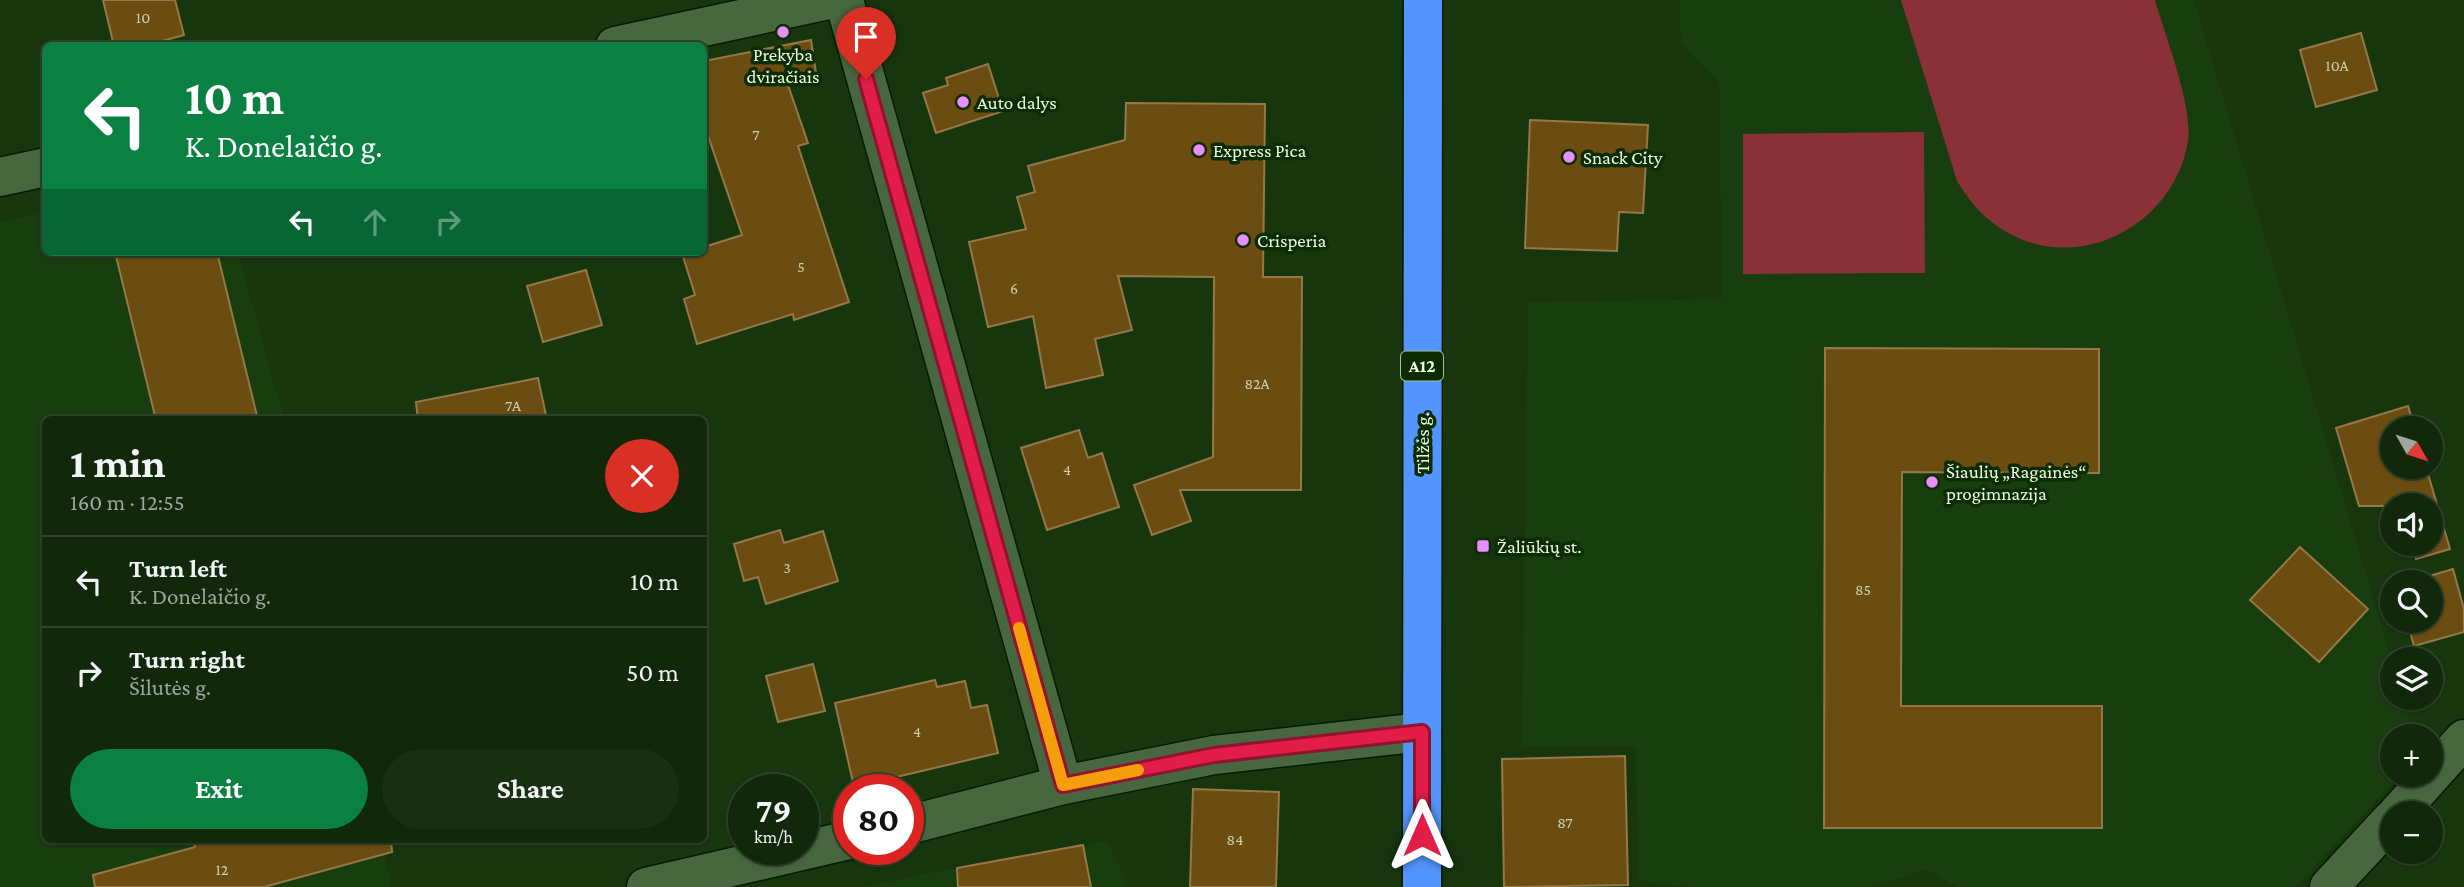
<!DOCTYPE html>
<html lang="en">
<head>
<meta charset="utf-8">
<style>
	:root { --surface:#11280a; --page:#1a3013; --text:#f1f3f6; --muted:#9ca69c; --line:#30442b; --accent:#0b8043 }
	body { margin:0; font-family:"Crimson Pro",serif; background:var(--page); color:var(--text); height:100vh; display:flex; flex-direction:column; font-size:26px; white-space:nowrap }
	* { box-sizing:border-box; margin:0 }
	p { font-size:23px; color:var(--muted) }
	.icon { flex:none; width:38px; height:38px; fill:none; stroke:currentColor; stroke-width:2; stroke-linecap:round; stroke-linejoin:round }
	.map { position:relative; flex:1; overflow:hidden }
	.details { position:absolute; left:42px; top:416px; width:665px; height:427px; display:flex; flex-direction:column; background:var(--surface); border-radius:10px; box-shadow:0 2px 5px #0004,0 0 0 2px var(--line) }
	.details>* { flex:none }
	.top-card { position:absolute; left:42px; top:42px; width:665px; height:214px; border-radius:10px; box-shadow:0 2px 5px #0004,0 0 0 2px var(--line); background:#0b8043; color:#fff; overflow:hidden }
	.needle { width:46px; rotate:129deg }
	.buttons { position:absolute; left:2380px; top:416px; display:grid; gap:14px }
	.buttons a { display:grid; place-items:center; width:63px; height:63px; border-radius:50%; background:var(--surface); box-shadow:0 2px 5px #0004,0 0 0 2px var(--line); font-size:35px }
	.speed { position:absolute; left:728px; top:774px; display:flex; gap:14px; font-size:35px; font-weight:700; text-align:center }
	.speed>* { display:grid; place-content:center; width:91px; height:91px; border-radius:50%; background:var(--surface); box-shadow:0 2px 5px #0004,0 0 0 2px var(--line); line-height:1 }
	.speed small { font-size:18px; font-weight:400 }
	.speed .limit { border:10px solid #d22; background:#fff; color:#111 }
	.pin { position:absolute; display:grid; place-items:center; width:60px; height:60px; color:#fff; margin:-72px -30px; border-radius:50% 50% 50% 0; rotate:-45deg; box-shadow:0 0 7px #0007 }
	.pin .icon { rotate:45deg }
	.me { position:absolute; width:77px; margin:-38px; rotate:0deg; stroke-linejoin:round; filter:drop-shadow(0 0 5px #0008) }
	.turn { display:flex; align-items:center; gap:24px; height:147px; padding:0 28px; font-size:32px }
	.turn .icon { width:91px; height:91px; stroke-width:2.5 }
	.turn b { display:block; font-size:49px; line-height:60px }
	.lanes { display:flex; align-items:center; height:66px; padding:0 28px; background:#0003; justify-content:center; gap:35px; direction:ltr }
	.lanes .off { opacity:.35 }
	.round { display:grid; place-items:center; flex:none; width:74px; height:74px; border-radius:37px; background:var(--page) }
	.head { display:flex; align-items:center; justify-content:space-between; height:119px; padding:0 28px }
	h1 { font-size:42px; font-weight:700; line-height:52px }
	.action { display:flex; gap:14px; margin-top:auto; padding:14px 28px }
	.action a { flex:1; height:80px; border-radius:42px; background:var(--accent); color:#fff; font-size:28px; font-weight:700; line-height:80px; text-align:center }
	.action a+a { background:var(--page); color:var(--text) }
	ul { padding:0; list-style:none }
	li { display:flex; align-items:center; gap:21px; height:91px; padding:0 28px; border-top:2px solid var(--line) }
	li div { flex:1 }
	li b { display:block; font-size:26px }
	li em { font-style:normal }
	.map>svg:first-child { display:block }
</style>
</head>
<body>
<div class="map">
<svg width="2464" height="887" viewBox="0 0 2464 887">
	<rect width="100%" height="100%" fill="#17360e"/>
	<path fill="#183d0e" d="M1679 0H2194L2392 661V698H2403L2415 737H2392V775H2400L2295 887H1956L1927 869 1873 887H1687L1638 880 1636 746 1522 747 1528 303 1722 299 1719 82 1681 43Z
		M45 213 46 252H238L284 420H46V840H380L392 887H0V222Z
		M1107 841 1129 887H862L924 874Z"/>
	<path fill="#8a3037" d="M1901 0H2155C2165 35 2193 107 2188 140 2176 224 2079 276 2005 231 1984 219 1970 202 1957 181Z
		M1924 132 1925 273 1743 274V134Z"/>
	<path fill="#6b4d12" stroke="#957848" stroke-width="2" d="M103 0H175L184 35 144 46H114Z
		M2361 33 2377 90 2316 107 2300 50Z
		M811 40 817 79 788 85 808 143 798 146 849 302 794 320 793 314 697 344 684 299 695 295 682 253 704 252V247L742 235 704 124V61Z
		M988 64 1003 111 936 133 923 93 948 85 946 78Z
		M1126 103 1265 104 1263 277H1302L1301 490H1180L1191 521 1152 535 1134 485 1213 457 1214 277 1118 276 1132 330 1095 339 1103 375 1046 388 1033 316 988 327 969 242 1026 229 1017 197 1035 192 1028 166 1125 140Z
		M1530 120 1648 125 1643 213 1619 212 1617 251 1525 248Z
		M115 252H217L258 420H156Z
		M586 270 602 325 543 342 527 286Z
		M1825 348 2099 349V473L1902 472 1901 706H2102V828H1824Z
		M538 378 547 420H418L416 402Z
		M2408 406 2415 429H2392V467H2426L2450 549 2416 559 2411 544H2431V506H2359L2336 428Z
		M1079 430 1088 458 1102 453 1119 507 1047 530 1021 448Z
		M780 530 784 543 823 531 838 581 766 604 758 577 744 581 734 544Z
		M2300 547 2368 609 2319 662 2250 600Z
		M2453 569 2464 609V632L2414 646 2407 621H2431V583H2406Z
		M813 664 825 711 778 722 766 676Z
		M935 680 937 687 965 681 971 708 987 705 998 753 854 787 835 703Z
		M1625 756 1628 885 1504 887 1502 759Z
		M1193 789 1279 792 1276 887H1190Z
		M193 840H391L392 852 264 887H95L93 875 195 847Z
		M1083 845 1091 887H958L957 868Z"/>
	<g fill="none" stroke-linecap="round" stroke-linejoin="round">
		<g stroke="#051c01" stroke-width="41">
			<path id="minor" d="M844 0 1063 785
				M615 46 829 0
				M0 177 46 167
				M2397 814 2464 739
				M908 825 1063 785 1214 755 1422 732
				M646 887 849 840
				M2329 887 2392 819"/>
		</g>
		<g stroke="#051c01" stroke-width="41">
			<path id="highway" d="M1422 887 1423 0"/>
		</g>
		<use href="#minor" stroke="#47683f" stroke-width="38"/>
		<use href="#highway" stroke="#5395fe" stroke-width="38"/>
	</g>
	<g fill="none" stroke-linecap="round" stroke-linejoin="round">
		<g stroke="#92132f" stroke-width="18">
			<path id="route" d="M866 79 1063 785 1214 755 1422 732V835"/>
		</g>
		<use href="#route" stroke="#e11d48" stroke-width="12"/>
		<path stroke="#f59e0b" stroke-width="12" d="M1019 628 1063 785 1138 770"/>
	</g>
	<g fill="#e88eff" stroke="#0d2c04" stroke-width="2.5">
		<circle cx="783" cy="32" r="7"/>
		<circle cx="963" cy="102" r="7"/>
		<circle cx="1199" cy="150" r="7"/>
		<circle cx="1569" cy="157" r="7"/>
		<circle cx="1243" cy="240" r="7"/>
		<circle cx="1932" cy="482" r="7"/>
		<rect x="1476" y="539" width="14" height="14" rx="3.5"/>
	</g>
	<g text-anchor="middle" stroke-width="7" stroke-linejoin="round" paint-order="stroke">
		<g font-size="16" fill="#c9d0b0">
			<text x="143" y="23">10</text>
			<text x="2337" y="71">10A</text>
			<text x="756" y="140">7</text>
			<text x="801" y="272">5</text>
			<text x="1014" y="294">6</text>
			<text x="1257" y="389">82A</text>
			<text x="513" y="411">7A</text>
			<text x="1067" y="475">4</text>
			<text x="787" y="573">3</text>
			<text x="1863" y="595">85</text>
			<text x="917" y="737">4</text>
			<text x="1565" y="828">87</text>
			<text x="1235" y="845">84</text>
			<text x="222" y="875">12</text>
		</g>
		<rect fill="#0d2c04" stroke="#a6bea1" stroke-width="2" x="1401" y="351.5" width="42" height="29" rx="5"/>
		<g font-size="18" font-weight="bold" fill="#e8fce4">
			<text x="1422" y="372">A12</text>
		</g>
		<g font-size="19" fill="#e8fce4" stroke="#0d2c04" text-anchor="start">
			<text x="783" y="61" text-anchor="middle">Prekyba<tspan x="783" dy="22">dviračiais</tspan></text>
			<text x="977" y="109">Auto dalys</text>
			<text x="1213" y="157">Express Pica</text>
			<text x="1583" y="164">Snack City</text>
			<text x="1257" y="247">Crisperia</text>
			<text x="1946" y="478">Šiaulių „Ragainės“<tspan x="1946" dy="22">progimnazija</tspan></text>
			<text x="1497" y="553">Žaliūkių st.</text>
		</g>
		<g font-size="19" fill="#e8fce4" stroke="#0d2c04">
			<text transform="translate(1422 443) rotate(-90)" y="7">Tilžės g.</text>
		</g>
	</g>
</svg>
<div class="buttons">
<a><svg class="needle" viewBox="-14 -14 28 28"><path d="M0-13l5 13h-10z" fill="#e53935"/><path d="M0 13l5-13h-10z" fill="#9ca69c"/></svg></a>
<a><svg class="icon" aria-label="sound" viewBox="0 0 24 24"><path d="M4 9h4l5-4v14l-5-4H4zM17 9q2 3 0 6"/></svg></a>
<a><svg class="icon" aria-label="search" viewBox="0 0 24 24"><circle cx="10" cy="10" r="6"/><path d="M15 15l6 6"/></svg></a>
<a><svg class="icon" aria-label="layers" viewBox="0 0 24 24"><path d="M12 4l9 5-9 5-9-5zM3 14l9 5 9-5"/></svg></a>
<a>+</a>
<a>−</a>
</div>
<div class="speed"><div>79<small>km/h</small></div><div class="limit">80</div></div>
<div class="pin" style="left:866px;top:79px;background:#d93025"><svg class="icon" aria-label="arrive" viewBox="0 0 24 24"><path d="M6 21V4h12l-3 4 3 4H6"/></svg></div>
<svg class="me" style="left:1422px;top:835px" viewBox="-20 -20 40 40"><path d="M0-17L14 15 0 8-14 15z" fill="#e11d48" stroke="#fff" stroke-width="4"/></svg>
<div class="top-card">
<div class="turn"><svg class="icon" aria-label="left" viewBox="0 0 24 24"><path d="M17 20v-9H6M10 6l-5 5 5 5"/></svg><div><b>10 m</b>K. Donelaičio g.</div></div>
<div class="lanes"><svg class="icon" aria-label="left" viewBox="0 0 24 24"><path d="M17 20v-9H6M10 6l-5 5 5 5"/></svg><svg class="icon off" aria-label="ahead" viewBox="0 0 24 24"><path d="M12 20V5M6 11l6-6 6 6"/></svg><svg class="icon off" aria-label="right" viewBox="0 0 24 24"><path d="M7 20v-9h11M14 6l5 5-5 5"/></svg></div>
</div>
<section class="details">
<div class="head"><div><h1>1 min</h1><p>160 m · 12:55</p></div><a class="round" style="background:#d93025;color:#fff"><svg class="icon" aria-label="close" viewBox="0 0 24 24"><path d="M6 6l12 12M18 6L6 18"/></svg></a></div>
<ul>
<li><svg class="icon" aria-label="left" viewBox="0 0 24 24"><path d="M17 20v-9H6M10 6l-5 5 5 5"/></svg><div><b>Turn left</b><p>K. Donelaičio g.</p></div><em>10 m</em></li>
<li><svg class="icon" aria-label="right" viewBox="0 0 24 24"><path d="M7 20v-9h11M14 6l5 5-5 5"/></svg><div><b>Turn right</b><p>Šilutės g.</p></div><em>50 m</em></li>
</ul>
<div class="action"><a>Exit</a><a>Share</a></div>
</section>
</div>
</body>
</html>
